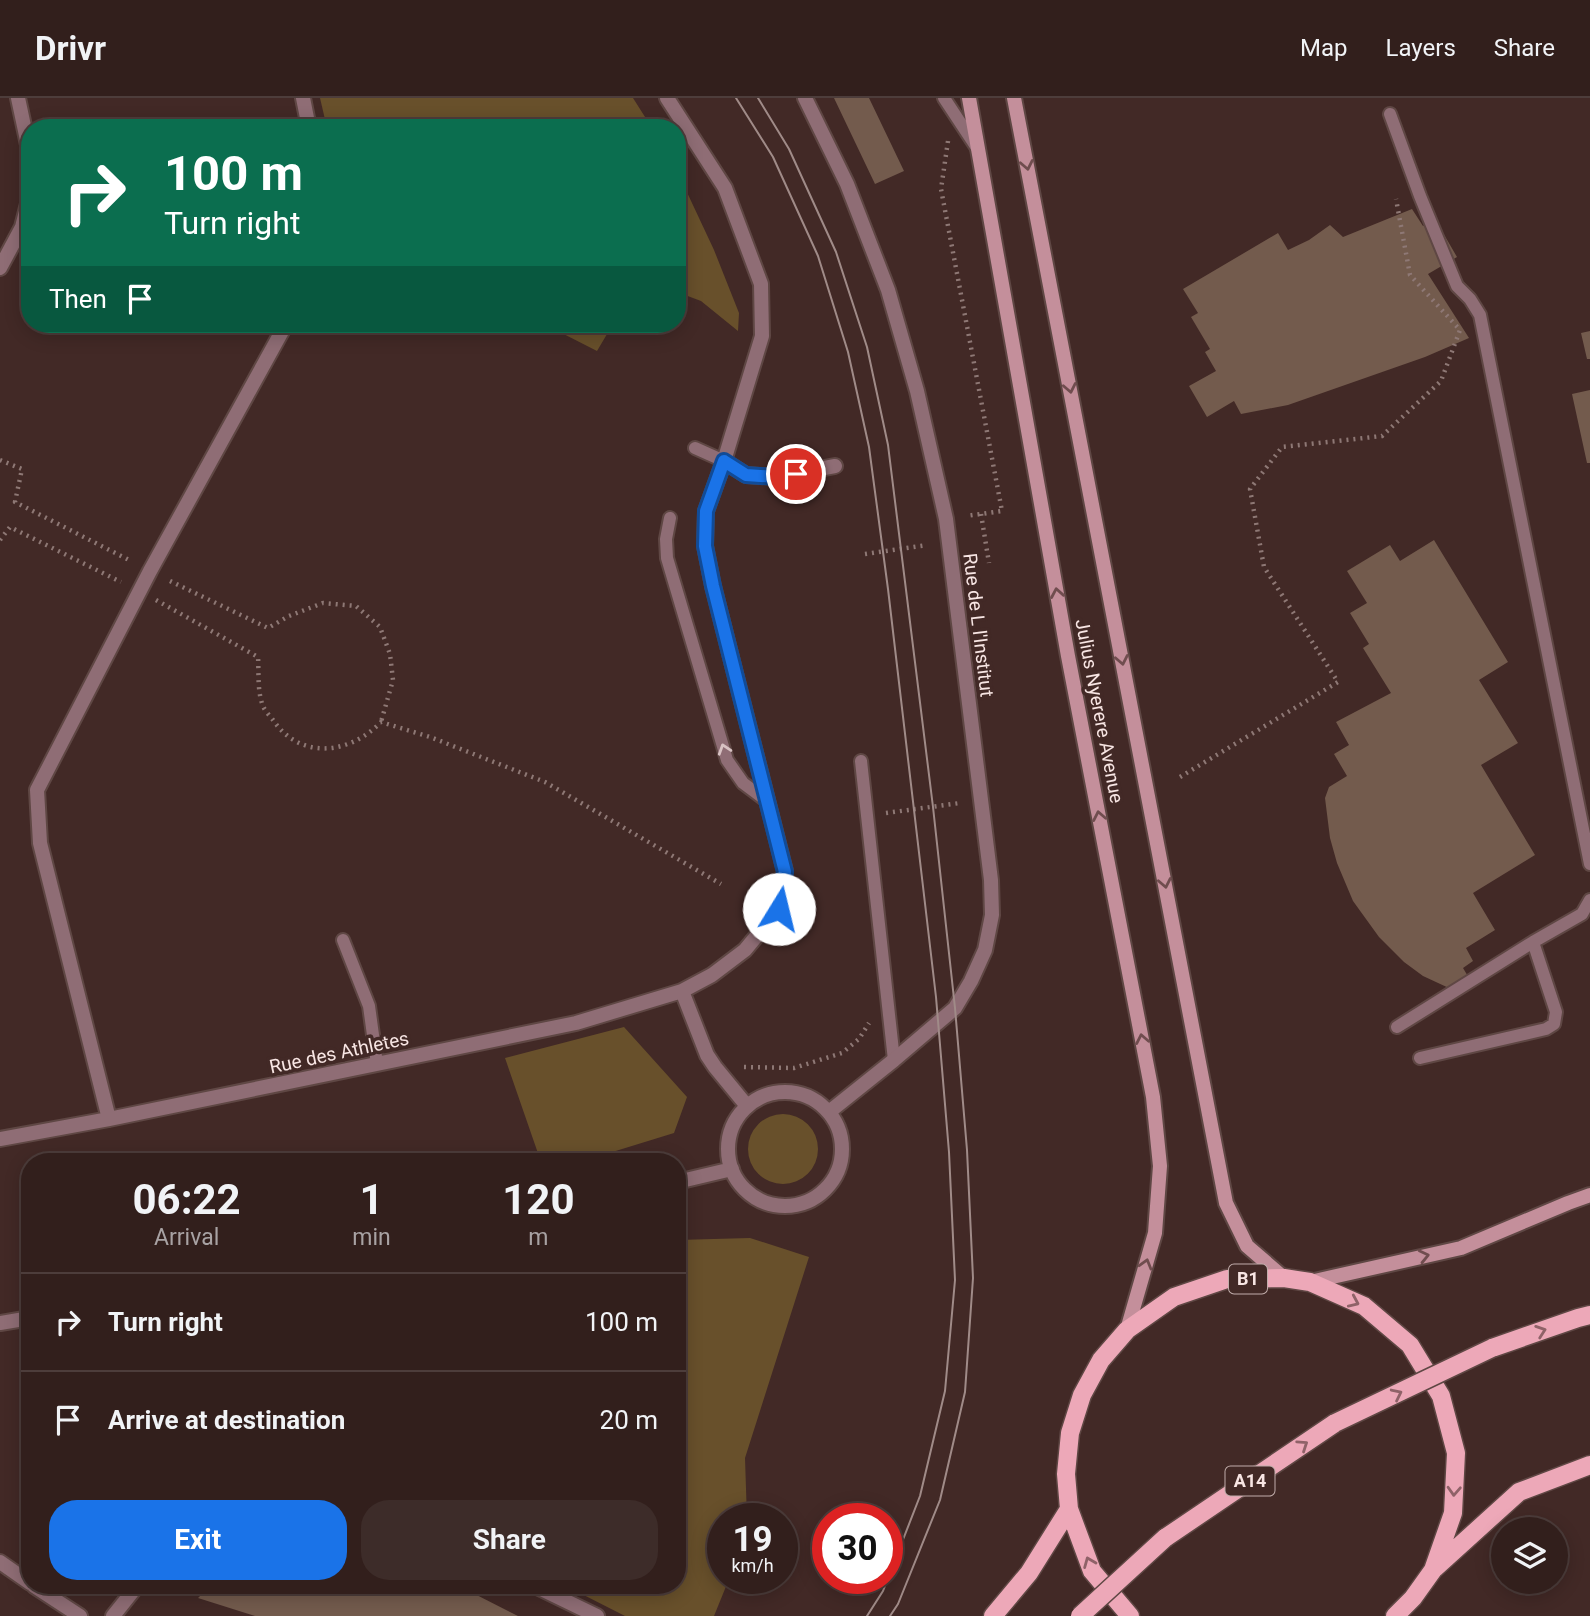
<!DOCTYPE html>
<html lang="en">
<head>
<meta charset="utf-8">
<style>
	:root { --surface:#321f1c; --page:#3d2c29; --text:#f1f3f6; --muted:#a8a2a3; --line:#4d3d3b; --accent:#1a73e8 }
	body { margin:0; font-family:Roboto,sans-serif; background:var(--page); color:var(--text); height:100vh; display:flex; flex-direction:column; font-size:26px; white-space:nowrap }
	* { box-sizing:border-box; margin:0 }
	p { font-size:23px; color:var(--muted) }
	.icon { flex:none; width:38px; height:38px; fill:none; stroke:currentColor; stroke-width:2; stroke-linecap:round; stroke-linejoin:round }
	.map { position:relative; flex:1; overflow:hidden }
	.details { position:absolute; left:21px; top:1055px; width:665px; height:441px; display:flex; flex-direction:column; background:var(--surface); border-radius:28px; box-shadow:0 4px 18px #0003,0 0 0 2px var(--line) }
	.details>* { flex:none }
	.top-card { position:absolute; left:21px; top:21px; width:665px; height:214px; border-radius:28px; box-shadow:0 4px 18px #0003,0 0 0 2px var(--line); background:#0b6e4f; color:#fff; overflow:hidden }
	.controls { position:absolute; left:1491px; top:1419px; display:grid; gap:14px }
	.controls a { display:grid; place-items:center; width:77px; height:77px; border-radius:50%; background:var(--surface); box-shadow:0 4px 18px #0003,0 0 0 2px var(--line); font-size:35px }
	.speed { position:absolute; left:707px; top:1405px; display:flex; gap:14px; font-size:35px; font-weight:700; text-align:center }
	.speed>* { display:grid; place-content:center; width:91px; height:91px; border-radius:50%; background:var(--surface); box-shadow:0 4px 18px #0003,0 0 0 2px var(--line); line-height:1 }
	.speed small { font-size:18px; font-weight:400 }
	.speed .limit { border:10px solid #d22; background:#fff; color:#111 }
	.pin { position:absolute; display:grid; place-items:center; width:60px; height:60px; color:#fff; margin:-30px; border:4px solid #fff; border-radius:50%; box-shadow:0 2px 7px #0007 }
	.me { position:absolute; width:77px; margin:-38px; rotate:9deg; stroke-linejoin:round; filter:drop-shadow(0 0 5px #0008) }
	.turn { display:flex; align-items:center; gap:24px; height:147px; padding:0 28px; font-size:32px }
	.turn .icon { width:91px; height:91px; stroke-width:2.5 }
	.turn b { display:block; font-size:49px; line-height:60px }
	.then { display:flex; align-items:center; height:66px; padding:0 28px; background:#0003; gap:14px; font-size:26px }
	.eta { display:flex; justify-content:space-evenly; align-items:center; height:119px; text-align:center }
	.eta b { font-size:42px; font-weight:700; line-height:49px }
	.cta { display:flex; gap:14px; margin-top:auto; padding:14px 28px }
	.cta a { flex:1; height:80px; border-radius:28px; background:var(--accent); color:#fff; font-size:28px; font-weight:700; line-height:80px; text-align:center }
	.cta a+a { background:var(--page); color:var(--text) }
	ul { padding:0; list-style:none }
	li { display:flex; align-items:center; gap:21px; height:98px; padding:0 28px; border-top:2px solid var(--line) }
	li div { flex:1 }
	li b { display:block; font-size:26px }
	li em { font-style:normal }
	header { display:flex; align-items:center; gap:42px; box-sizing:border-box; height:98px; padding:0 35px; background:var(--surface); border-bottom:2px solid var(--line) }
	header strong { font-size:33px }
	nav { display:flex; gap:38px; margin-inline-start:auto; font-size:24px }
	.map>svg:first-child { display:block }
</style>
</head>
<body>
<header>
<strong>Drivr</strong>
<nav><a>Map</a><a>Layers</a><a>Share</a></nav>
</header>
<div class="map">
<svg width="1590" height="1518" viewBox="0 0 1590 1518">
	<rect width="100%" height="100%" fill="#422926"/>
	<path fill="#68502b" d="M320 0H633L652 30H327Z
		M677 73 714 152 739 215 738 233 701 203 677 194Z
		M544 226H613L597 253Z
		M624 929 687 999 674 1035 580 1064H541L505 960Z
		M748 1051a35 35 0 1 1 70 0a35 35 0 1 1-70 0Z
		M750 1140 809 1159 745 1360 747 1421H723V1480L729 1481 714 1518H625L566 1488H677V1142Z"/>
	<path fill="#735b4d" d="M834 0H869L904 73 875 86Z
		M1412 111 1423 128 1435 121 1457 159 1428 176 1469 240 1425 259 1288 307 1241 316 1234 303 1207 319 1189 288 1216 273 1205 254 1210 251 1191 219 1198 215 1183 191 1278 135 1288 152 1309 142 1330 127 1343 139Z
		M1590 233V261H1587L1581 235Z
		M1590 292V365H1587L1572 296Z
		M1434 442 1508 564 1479 582 1518 645 1481 667 1535 757 1473 795 1495 832 1466 850 1473 863 1463 870 1469 880 1451 891 1423 878 1404 864 1379 839 1353 803 1337 765 1330 740 1325 700 1329 689 1347 678 1334 656 1349 647 1336 624 1391 595 1363 550 1369 546 1350 515 1367 505 1347 473 1390 447 1400 463Z
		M210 1488H459L518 1518H255L198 1500Z"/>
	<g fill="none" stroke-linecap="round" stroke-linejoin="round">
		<g stroke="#5f4744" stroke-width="16">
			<path id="service" d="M944 0 977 50
				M1390 16 1420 98 1457 188 1470 201 1480 217 1590 766
				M695 350 724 363
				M670 420 666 441 667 460 727 662 743 685 767 703
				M861 663 894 962
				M343 842 369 908 377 966
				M1397 929 1533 844 1582 816 1590 802
				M1420 960 1546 931 1554 926 1556 914 1533 844"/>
		</g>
		<g stroke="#5f4744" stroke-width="18">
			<path id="minor" d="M18 0 30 56
				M303 0 309 30
				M805 0 847 86 888 192 917 293 946 421 991 782 992 817 985 852 971 883 955 910 894 962 829 1014
				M0 170 22 129 30 98
				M724 363 746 377 777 379 835 368
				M682 893 707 957 715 969 747 1008
				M728 1051a57 57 0 1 1 114 0a57 57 0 1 1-114 0Z
				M109 1021 40 745 37 692 150 473 286 226
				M0 1041 109 1021 576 925 682 893 712 877 745 852 779 811 785 773 713 488 705 448 706 413 724 363 762 238 761 186 725 90 667 0
				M677 1084 732 1071
				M0 1225 30 1220
				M0 1464 30 1485
				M34 1488 80 1518
				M535 1488 597 1518
				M113 1518 137 1488"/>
		</g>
		<g stroke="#5f4744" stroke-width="18">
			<path id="secondary" d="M969 0 1068 558 1153 999 1160 1068 1155 1135 1127 1232
				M1014 0 1226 1105 1247 1148 1284 1180
				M1310 1184 1461 1150 1568 1105 1590 1097"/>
		</g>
		<g stroke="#5f4744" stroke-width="21">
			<path id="primary" d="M1492 1250 1578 1220 1590 1217
				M1165 1440 1335 1325
				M1435 1470 1519 1394 1590 1367
				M993 1518 1029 1475 1069 1411
				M1130 1518 1092 1473 1069 1411 1066 1376 1070 1335 1082 1297 1101 1262 1127 1232 1174 1199 1227 1181 1284 1180 1310 1184 1364 1208 1410 1247 1441 1298 1456 1355 1453 1415 1433 1472 1413 1500 1395 1518"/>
		</g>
		<path stroke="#8e7875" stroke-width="4.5" stroke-dasharray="2 5" stroke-linecap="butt" d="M948 43 941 91 1002 413 966 418
			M0 362 22 371 15 404 131 463
			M981 416 989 465
			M0 442 10 429 121 484
			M865 456 927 447
			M170 483 268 530 289 518 323 505 356 508 380 529 390 556 393 582 381 624
			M156 502 258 559C259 574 257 593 263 608 265 613 270 618 273 622 301 663 350 656 381 624L430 639 545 684 721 786
			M1180 679 1338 584 1264 469 1250 391 1282 349 1382 338 1441 283 1460 232 1410 177 1396 101
			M886 715 960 705
			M744 969 794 970 842 955 859 941 869 925"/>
		<use href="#service" stroke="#8f6d75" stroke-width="12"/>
		<use href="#minor" stroke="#8f6d75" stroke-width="14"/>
		<use href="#secondary" stroke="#c48f9b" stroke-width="14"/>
		<use href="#primary" stroke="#eda8b8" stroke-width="18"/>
		<path stroke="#a08b88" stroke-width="2" d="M736 0 773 59 818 158 848 254 869 349 888 491 936 899 949 1054 955 1182 945 1293 920 1398 883 1493 867 1518
			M758 0 789 51 836 154 867 249 888 347 933 709 955 910 967 1052 973 1180 965 1294 940 1402 898 1506 890 1518"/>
		<g stroke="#5f4744" stroke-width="21" stroke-linecap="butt">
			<path id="primary-bridge" d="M1335 1325 1492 1250
				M1080 1518 1165 1440"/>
		</g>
		<use href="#primary-bridge" stroke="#eda8b8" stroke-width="18"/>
	</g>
	<defs><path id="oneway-chevron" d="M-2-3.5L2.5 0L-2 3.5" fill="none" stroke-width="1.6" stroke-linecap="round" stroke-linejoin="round" transform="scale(1.75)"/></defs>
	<g stroke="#704d4f">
		<use href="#oneway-chevron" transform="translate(1027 67) rotate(79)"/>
		<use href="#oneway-chevron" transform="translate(1070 290) rotate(79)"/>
		<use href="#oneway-chevron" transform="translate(1057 495) rotate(-100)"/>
		<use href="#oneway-chevron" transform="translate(1122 562) rotate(79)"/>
		<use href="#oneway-chevron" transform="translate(1099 718) rotate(-101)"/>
		<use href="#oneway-chevron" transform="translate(1165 785) rotate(79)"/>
		<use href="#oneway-chevron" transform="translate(1142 941) rotate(-101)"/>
		<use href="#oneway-chevron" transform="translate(1424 1158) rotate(-13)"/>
		<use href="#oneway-chevron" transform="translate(1146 1166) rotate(-74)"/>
	</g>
	<use stroke="#d8c2c3" href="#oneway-chevron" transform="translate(724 651) rotate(-108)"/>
	<g stroke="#8f6268">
		<use href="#oneway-chevron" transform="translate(1354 1204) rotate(24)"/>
		<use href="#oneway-chevron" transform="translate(1541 1233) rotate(-19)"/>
		<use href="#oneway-chevron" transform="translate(1397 1296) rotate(-26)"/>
		<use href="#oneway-chevron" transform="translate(1303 1347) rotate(-34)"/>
		<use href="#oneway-chevron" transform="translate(1454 1393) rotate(93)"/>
		<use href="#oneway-chevron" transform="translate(1089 1464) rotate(-112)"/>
	</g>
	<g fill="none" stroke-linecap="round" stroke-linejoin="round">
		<g stroke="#114b97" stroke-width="18">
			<path id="route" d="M779 811 785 774 713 488 705 448 706 413 724 363 746 377 776 379 796 376"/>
		</g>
		<use href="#route" stroke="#1a73e8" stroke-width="12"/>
	</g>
	<g text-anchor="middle" stroke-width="7" stroke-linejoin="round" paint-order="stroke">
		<g fill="#422926" stroke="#c1adab" stroke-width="2">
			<rect x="1229" y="1166.5" width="38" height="29" rx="5"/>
			<rect x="1225.5" y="1368.5" width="49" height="29" rx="5"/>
		</g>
		<g font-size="18" font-weight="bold" fill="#f8e6e4">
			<text x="1248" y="1187">B1</text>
			<text x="1250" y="1389">A14</text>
		</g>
		<g font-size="19" fill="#f8e6e4" stroke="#422926">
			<text transform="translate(979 527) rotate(83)" y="7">Rue de L l'Institut</text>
			<text transform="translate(1100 613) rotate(79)" y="7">Julius Nyerere Avenue</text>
			<text transform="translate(339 954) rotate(-12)" y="7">Rue des Athletes</text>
		</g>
	</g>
</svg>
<div class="controls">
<a><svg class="icon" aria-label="layers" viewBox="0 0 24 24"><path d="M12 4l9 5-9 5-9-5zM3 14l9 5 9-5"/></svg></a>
</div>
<div class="speed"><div>19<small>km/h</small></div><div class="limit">30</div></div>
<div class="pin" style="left:796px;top:376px;background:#d93025"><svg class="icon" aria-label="arrive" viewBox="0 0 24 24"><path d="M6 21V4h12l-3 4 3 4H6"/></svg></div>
<svg class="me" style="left:779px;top:811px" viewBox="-20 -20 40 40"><circle r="19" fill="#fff"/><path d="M0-13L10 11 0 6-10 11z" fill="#1a73e8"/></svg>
<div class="top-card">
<div class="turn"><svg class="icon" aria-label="right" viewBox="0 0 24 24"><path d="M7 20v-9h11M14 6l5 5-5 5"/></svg><div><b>100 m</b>Turn right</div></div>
<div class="then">Then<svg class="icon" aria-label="arrive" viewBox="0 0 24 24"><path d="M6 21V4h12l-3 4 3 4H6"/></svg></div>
</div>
<section class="details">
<div class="eta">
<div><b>06:22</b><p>Arrival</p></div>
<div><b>1</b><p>min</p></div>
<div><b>120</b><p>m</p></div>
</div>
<ul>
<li><svg class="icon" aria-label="right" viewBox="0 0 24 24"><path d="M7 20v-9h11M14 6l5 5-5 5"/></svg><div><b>Turn right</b></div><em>100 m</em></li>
<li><svg class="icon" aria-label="arrive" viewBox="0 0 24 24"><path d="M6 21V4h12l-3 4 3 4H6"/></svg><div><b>Arrive at destination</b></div><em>20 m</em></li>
</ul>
<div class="cta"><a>Exit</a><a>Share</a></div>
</section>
</div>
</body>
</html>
